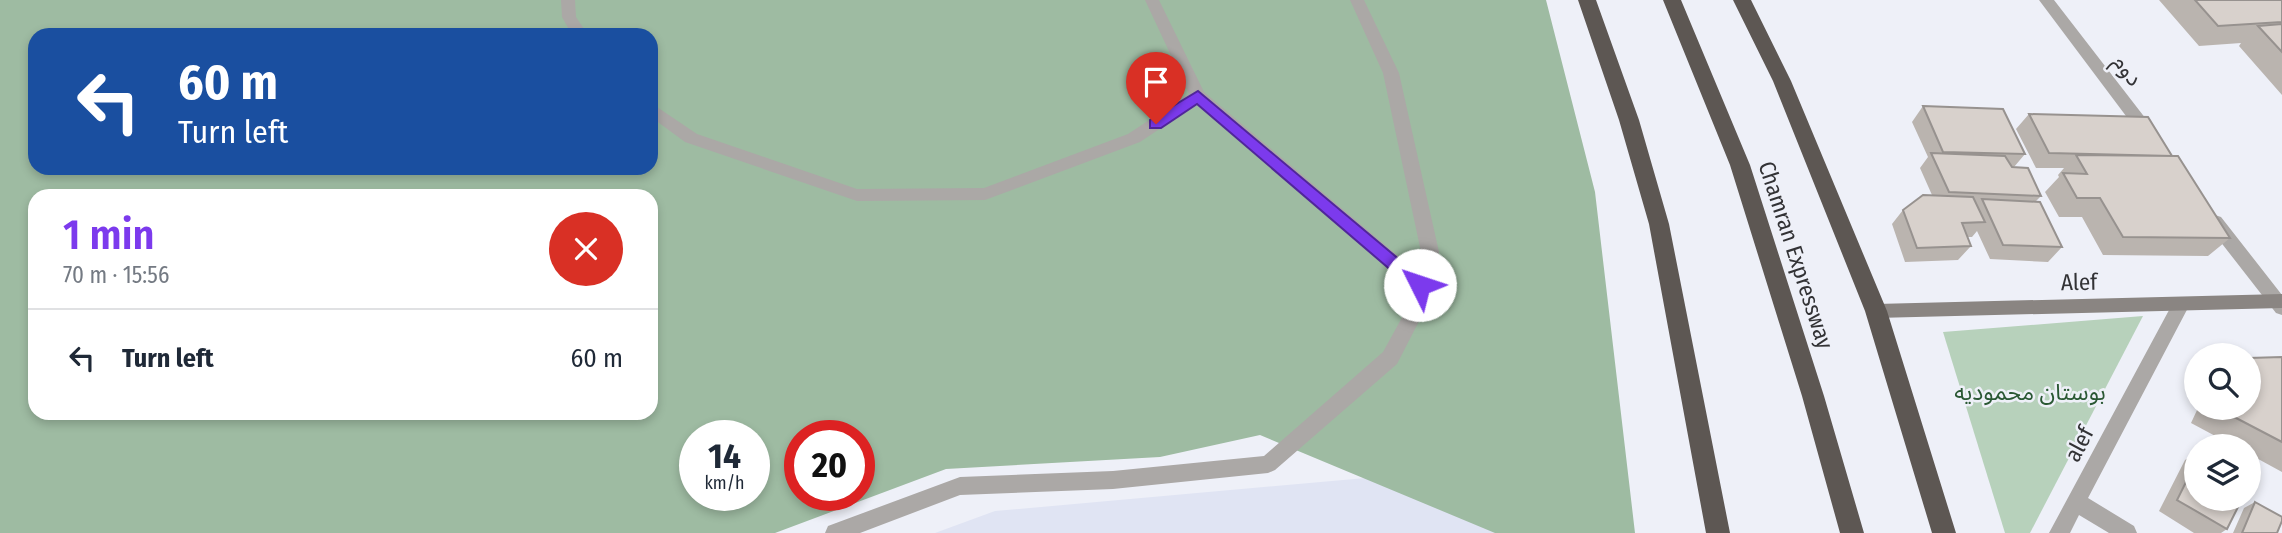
<!DOCTYPE html>
<html lang="en">
<head>
<meta charset="utf-8">
<style>
	:root { --surface:#fff; --page:#f6f6f7; --text:#1f2937; --muted:#747a83; --line:#e0e1e3; --accent:#7c3aed }
	body { margin:0; font-family:"Fira Sans Condensed","Noto Sans Arabic",sans-serif; background:var(--page); color:var(--text); height:100vh; display:flex; flex-direction:column; font-size:26px; white-space:nowrap }
	* { box-sizing:border-box; margin:0 }
	p { font-size:23px; color:var(--muted) }
	.icon { flex:none; width:38px; height:38px; fill:none; stroke:currentColor; stroke-width:2; stroke-linecap:round; stroke-linejoin:round }
	.map { position:relative; flex:1; overflow:hidden }
	.sheet { position:absolute; left:28px; top:189px; width:630px; height:231px; display:flex; flex-direction:column; background:var(--surface); border-radius:21px; box-shadow:0 4px 10px #0003 }
	.sheet>* { flex:none }
	.banner { position:absolute; left:28px; top:28px; width:630px; height:147px; border-radius:21px; box-shadow:0 4px 10px #0003; background:#1a4fa0; color:#fff; overflow:hidden }
	.buttons { position:absolute; left:2184px; top:343px; display:grid; gap:14px }
	.buttons a { display:grid; place-items:center; width:77px; height:77px; border-radius:50%; background:var(--surface); box-shadow:0 4px 10px #0003; font-size:35px }
	.speed { position:absolute; left:679px; top:420px; display:flex; gap:14px; font-size:35px; font-weight:700; text-align:center }
	.speed>* { display:grid; place-content:center; width:91px; height:91px; border-radius:50%; background:var(--surface); box-shadow:0 4px 10px #0003; line-height:1 }
	.speed small { font-size:18px; font-weight:400 }
	.speed .limit { border:10px solid #d22; background:#fff; color:#111 }
	.pin { position:absolute; display:grid; place-items:center; width:60px; height:60px; color:#fff; margin:-72px -30px; border-radius:50% 50% 50% 0; rotate:-45deg; box-shadow:0 0 7px #0007 }
	.pin .icon { rotate:45deg }
	.me { position:absolute; width:77px; margin:-38px; rotate:311deg; stroke-linejoin:round; filter:drop-shadow(0 0 5px #0008) }
	.turn { display:flex; align-items:center; gap:24px; height:147px; padding:0 35px; font-size:32px }
	.turn .icon { width:91px; height:91px; stroke-width:2.5 }
	.turn b { display:block; font-size:49px; line-height:60px }
	.round { display:grid; place-items:center; flex:none; width:74px; height:74px; border-radius:37px; background:var(--page) }
	.summary { display:flex; align-items:center; justify-content:space-between; height:119px; padding:0 35px }
	h1 { font-size:42px; font-weight:600; line-height:52px; color:var(--accent) }
	ul { padding:0; list-style:none }
	li { display:flex; align-items:center; gap:21px; height:98px; padding:0 35px; border-top:2px solid var(--line) }
	li div { flex:1 }
	li b { display:block; font-size:26px }
	li em { font-style:normal }
	.map>svg:first-child { display:block }
</style>
</head>
<body>
<div class="map">
<svg width="2282" height="533" viewBox="0 0 2282 533">
	<rect width="100%" height="100%" fill="#eef0f8"/>
	<path fill="#e0e4f3" d="M1602 457 1614 533H935L995 511Z"/>
	<path fill="#b7d1bb" d="M2143 316 2030 533H2005L1943 332Z"/>
	<path fill="#9ebba2" fill-rule="evenodd" d="M0 0H1546L1595 192 1635 533H1495L1260 435 1160 457 946 469 775 533H0ZM35 35H651V168H35ZM35 196H651V413H35ZM695 436H754V495H695ZM800 436H859V495H800Z"/>
	<g fill="none" stroke-linecap="round" stroke-linejoin="round">
		<path fill="#aba8a6" fill-rule="evenodd" d="M561 0H575L576 17 588 35H572L562 17Z
			M1145 0H1159L1204 92 1416 271 1421 252 1383 73 1350 0H1364L1399 73 1439 252 1430 283 1435 290 1397 364 1275 470 1268 473 1113 489 960 495 860 533H825L828 526 960 477 1113 471 1264 456 1383 352 1416 292 1197 104 1140 142 985 200 857 201 685 142 651 117V103L697 134 857 189 984 188 1128 134 1189 94Z"/>
		<path fill="#aba8a6" fill-rule="evenodd" d="M2039 0H2054L2156 132 2158 136 2156 140H2144Z
			M2215 215 2221 217 2282 295V315L2276 313 2209 227 2206 222 2209 217Z
			M2181 297 2187 299 2190 304 2088 498 2134 526 2137 533H2109L2079 515 2070 533H2049L2175 299Z"/>
		<path fill="#8a8582" fill-rule="evenodd" d="M2282 294V308L1876 318 1870 316 1867 311 1870 306 1876 304Z"/>
		<path fill="#5d5753" fill-rule="evenodd" d="M1578 0H1596L1639 120 1669 224 1730 533H1706L1649 224 1619 120Z
			M1663 0H1681L1750 165 1824 396 1864 533H1840L1802 396 1730 165Z
			M1733 0H1751L1791 81 1887 311 1956 533H1932L1865 311 1773 81Z"/>
	</g>
	<path fill="#bab4af" d="M2159 0H2282V95L2239 46 2241 43 2199 46Z
		M1923 106 2025 154 2014 167 2041 196 2035 202 2062 247 2048 262 1990 259 1977 231 1972 237H1968L1971 246 1958 260 1905 262 1892 224 1903 210 1932 195 1920 168 1928 157 1912 122Z
		M2029 114 2172 156 2230 238 2208 256 2103 255 2082 217H2059L2045 192 2059 177 2058 175 2064 168H2036L2016 129Z
		M2282 357V472L2249 454V446H2234L2191 423 2198 408H2249Z
		M2196 453V499L2227 529 2221 533H2194L2159 511 2185 460Z
		M2255 502 2277 533H2233L2244 508Z"/>
	<path fill="#d8d1cc" stroke="#97928f" stroke-width="2" d="M2195 0H2282V22L2218 26Z
		M2282 24V52L2258 26Z
		M1923 106 2003 109 2025 154 1943 152Z
		M2029 114 2148 117 2172 156 2049 153Z
		M1931 153 2005 156 2012 167 2028 168 2041 196 1949 192Z
		M2076 155 2178 156 2230 238 2123 237 2100 198H2077L2063 173 2087 174Z
		M1923 195 1973 197 1985 222 1962 223 1971 246 1917 248 1903 210Z
		M1982 199 2040 202 2062 247 2003 245Z
		M2282 357V442L2217 408H2249V358Z
		M2196 462V499H2242L2227 529 2177 500Z
		M2249 474 2252 476 2249 483Z
		M2255 502 2282 517V521L2277 533H2242Z"/>
	<path fill="#7c3aed" stroke="#51269a" stroke-width="2" d="M1198 91 1425 281V290H1414L1197 104 1161 128H1150V120Z"/>
	<g text-anchor="middle" stroke-width="5" stroke-linejoin="round" paint-order="stroke">
		<g font-size="23" fill="#323235" stroke="#eef0f8">
			<text transform="translate(2128 70) rotate(53)" y="8">دوم</text>
			<text transform="translate(1796 255) rotate(72)" y="8">Chamran Expressway</text>
			<text transform="translate(2079 282) rotate(-1)" y="8">Alef</text>
			<text transform="translate(2079 444) rotate(-62)" y="8">alef</text>
		</g>
		<g font-size="23" fill="#2a5834" stroke="#eef0f8">
			<text x="2030" y="400">بوستان محمودیه</text>
		</g>
	</g>
</svg>
<div class="buttons">
<a><svg class="icon" aria-label="search" viewBox="0 0 24 24"><circle cx="10" cy="10" r="6"/><path d="M15 15l6 6"/></svg></a>
<a><svg class="icon" aria-label="layers" viewBox="0 0 24 24"><path d="M12 4l9 5-9 5-9-5zM3 14l9 5 9-5"/></svg></a>
</div>
<div class="speed"><div>14<small>km/h</small></div><div class="limit">20</div></div>
<div class="pin" style="left:1156px;top:124px;background:#d93025"><svg class="icon" aria-label="arrive" viewBox="0 0 24 24"><path d="M6 21V4h12l-3 4 3 4H6"/></svg></div>
<svg class="me" style="left:1420px;top:285px" viewBox="-20 -20 40 40"><circle r="19" fill="#fff"/><path d="M0-13L10 11 0 6-10 11z" fill="#7c3aed"/></svg>
<div class="banner">
<div class="turn"><svg class="icon" aria-label="left" viewBox="0 0 24 24"><path d="M17 20v-9H6M10 6l-5 5 5 5"/></svg><div><b>60 m</b>Turn left</div></div>
</div>
<section class="sheet">
<div class="summary"><div><h1>1 min</h1><p>70 m · 15:56</p></div><a class="round" style="background:#d93025;color:#fff"><svg class="icon" aria-label="close" viewBox="0 0 24 24"><path d="M6 6l12 12M18 6L6 18"/></svg></a></div>
<ul>
<li><svg class="icon" aria-label="left" viewBox="0 0 24 24"><path d="M17 20v-9H6M10 6l-5 5 5 5"/></svg><div><b>Turn left</b></div><em>60 m</em></li>
</ul>
</section>
</div>
</body>
</html>
